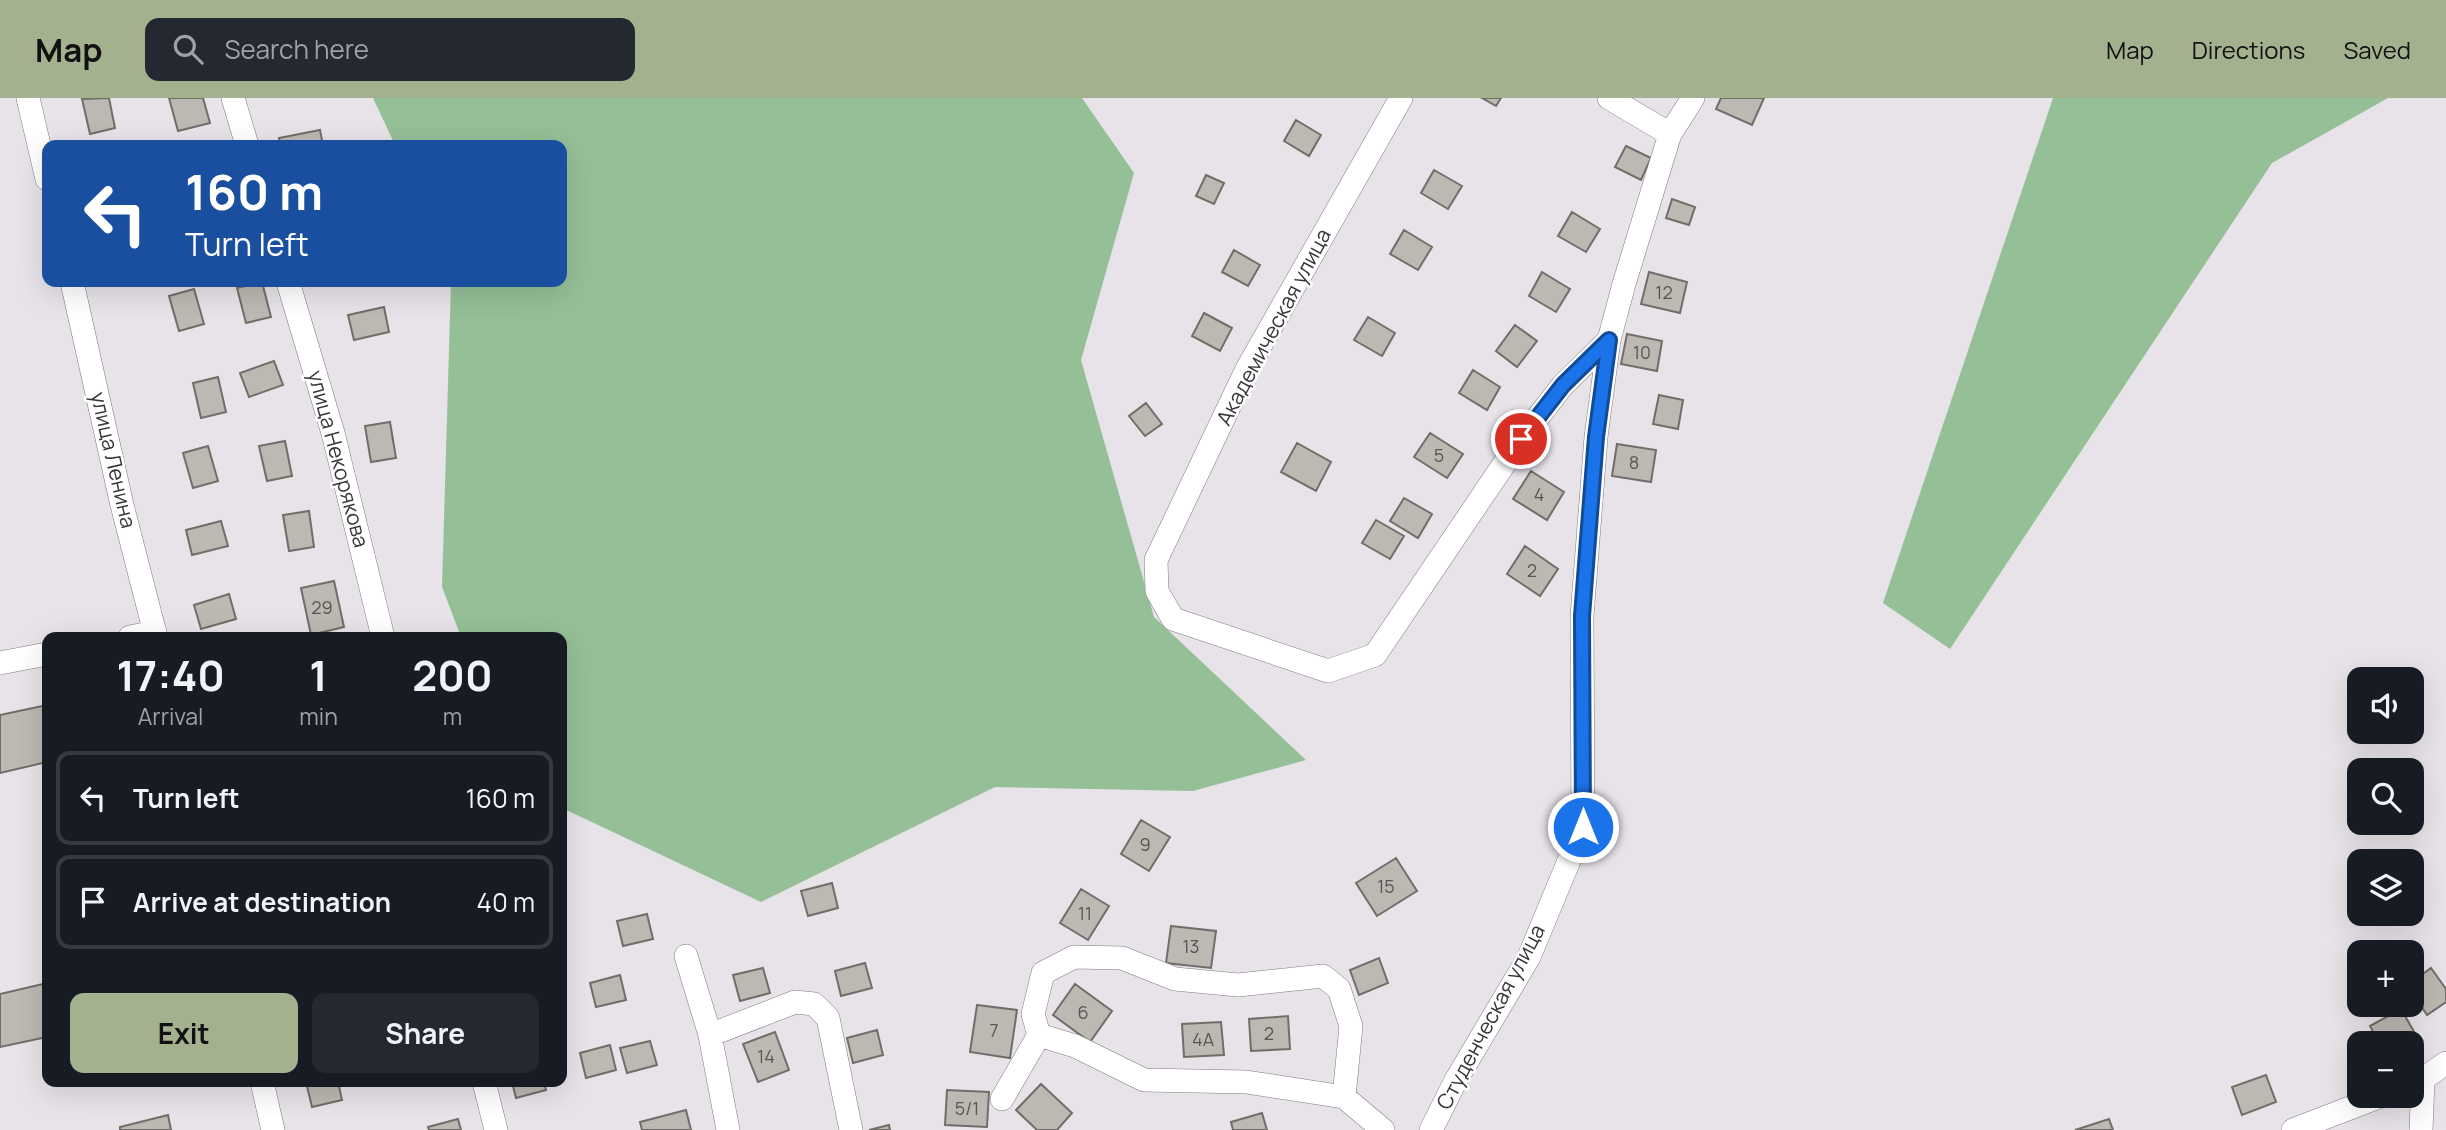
<!DOCTYPE html>
<html lang="en">
<head>
<meta charset="utf-8">
<style>
	:root { --surface:#171b24; --page:#242831; --text:#f1f3f6; --muted:#9ea1a6; --line:#363941; --accent:#a4b18f }
	body { margin:0; font-family:Manrope,sans-serif; background:var(--page); color:var(--text); height:100vh; display:flex; flex-direction:column; font-size:26px; white-space:nowrap }
	* { box-sizing:border-box; margin:0 }
	p { font-size:23px; color:var(--muted) }
	.icon { flex:none; width:38px; height:38px; fill:none; stroke:currentColor; stroke-width:2; stroke-linecap:round; stroke-linejoin:round }
	.map { position:relative; flex:1; overflow:hidden }
	.drawer { position:absolute; left:42px; top:534px; width:525px; height:455px; display:flex; flex-direction:column; background:var(--surface); border-radius:14px; box-shadow:0 7px 28px #0002 }
	.drawer>* { flex:none }
	.guide { position:absolute; left:42px; top:42px; width:525px; height:147px; border-radius:14px; box-shadow:0 7px 28px #0002; background:#1a4fa0; color:#fff; overflow:hidden }
	.fabs { position:absolute; left:2347px; top:569px; display:grid; gap:14px }
	.fabs a { display:grid; place-items:center; width:77px; height:77px; border-radius:14px; background:var(--surface); box-shadow:0 7px 28px #0002; font-size:35px }
	.pin { position:absolute; display:grid; place-items:center; width:60px; height:60px; color:#fff; margin:-30px; border:4px solid #fff; border-radius:50%; box-shadow:0 2px 7px #0007 }
	.me { position:absolute; width:77px; margin:-38px; rotate:0deg; stroke-linejoin:round; filter:drop-shadow(0 0 5px #0008) }
	.turn { display:flex; align-items:center; gap:24px; height:147px; padding:0 28px; font-size:32px }
	.turn .icon { width:91px; height:91px; stroke-width:2.5 }
	.turn b { display:block; font-size:49px; line-height:60px }
	.eta { display:flex; justify-content:space-evenly; align-items:center; height:119px; text-align:center }
	.eta b { font-size:42px; font-weight:700; line-height:49px }
	.cta { display:flex; gap:14px; margin-top:auto; padding:14px 28px }
	.cta a { flex:1; height:80px; border-radius:14px; background:var(--accent); color:#111; font-size:28px; font-weight:700; line-height:80px; text-align:center }
	.cta a+a { background:var(--page); color:var(--text) }
	ul { padding:0; list-style:none }
	li { display:flex; align-items:center; gap:21px; height:94px; margin:0 14px 10px; padding:0 14px; border:4px solid var(--line); border-radius:14px }
	li div { flex:1 }
	li b { display:block; font-size:26px }
	li em { font-style:normal }
	header { display:flex; align-items:center; gap:42px; box-sizing:border-box; height:98px; padding:0 35px; background:var(--accent); color:#111 }
	header strong { font-size:33px }
	nav { display:flex; gap:38px; margin-inline-start:auto; font-size:24px }
	.search { width:490px; height:63px; background:var(--page); display:flex; align-items:center; gap:18px; box-sizing:border-box; padding:0 24px; border-radius:14px; color:var(--muted); font-size:26px }
	.map>svg:first-child { display:block }
</style>
</head>
<body>
<header>
<strong>Map</strong>
<div class="search"><svg class="icon" aria-label="search" viewBox="0 0 24 24"><circle cx="10" cy="10" r="6"/><path d="M15 15l6 6"/></svg>Search here</div>
<nav><a>Map</a><a>Directions</a><a>Saved</a></nav>
</header>
<div class="map">
<svg width="2446" height="1032" viewBox="0 0 2446 1032">
	<rect width="100%" height="100%" fill="#e7e3e9"/>
	<path fill="#95bf97" d="M373 0H1082L1134 75 1081 262 1154 519 1306 662 1193 693 995 689 761 804 562 710V539H461L442 489 451 184H562V47H395Z
		M2053 0H2388L2272 65 1950 551 1883 505Z"/>
	<path fill="#bcb8b2" stroke="#716d68" stroke-width="2" d="M109 0 115 30 90 36 82 1Z
		M169 0H203L210 25 178 33Z
		M1482 0H1501L1496 8Z
		M1721 0H1764L1752 27 1716 11Z
		M1296 22 1321 37 1309 58 1284 43Z
		M320 32 323 47H280L279 40Z
		M1626 48 1651 60 1641 82 1615 69Z
		M1434 72 1462 88 1448 111 1421 95Z
		M1206 77 1224 85 1214 106 1196 98Z
		M1672 101 1695 109 1689 127 1666 120Z
		M1572 114 1600 131 1586 154 1558 138Z
		M1404 132 1432 149 1418 172 1390 156Z
		M1234 152 1260 167 1248 188 1222 174Z
		M1542 174 1570 191 1556 214 1529 198Z
		M1649 174 1687 184 1680 215 1641 206Z
		M262 184 271 219 246 225 237 190Z
		M194 191 204 226 179 233 169 198Z
		M384 209 389 234 354 242 348 217Z
		M1204 215 1232 230 1220 253 1192 238Z
		M1368 219 1395 235 1382 258 1354 242Z
		M1515 227 1537 243 1517 269 1496 253Z
		M1627 236 1662 243 1657 273 1621 266Z
		M274 263 283 287 249 299 240 275Z
		M1473 272 1500 289 1487 312 1459 295Z
		M218 279 226 314 201 320 193 285Z
		M1659 297 1683 302 1678 331 1653 326Z
		M1146 305 1162 326 1145 338 1129 318Z
		M390 324 396 360 371 364 365 328Z
		M1430 335 1463 356 1447 380 1414 359Z
		M285 343 292 378 267 383 259 348Z
		M1297 345 1331 364 1316 393 1281 374Z
		M1617 346 1656 352 1651 384 1612 378Z
		M208 348 218 383 193 390 183 355Z
		M1531 373 1564 394 1547 422 1513 401Z
		M1404 400 1432 416 1418 440 1390 423Z
		M309 413 314 449 289 453 283 417Z
		M1376 422 1404 438 1390 461 1362 445Z
		M221 423 228 448 192 457 186 432Z
		M1525 448 1558 471 1540 498 1507 476Z
		M334 483 344 529 311 537 301 490Z
		M229 496 236 521 201 531 194 507Z
		M47 607V664L0 675V617Z
		M1141 722 1170 739 1149 773 1121 756Z
		M1396 760 1417 793 1377 818 1356 785Z
		M832 785 838 810 808 818 801 793Z
		M1081 791 1109 808 1088 842 1060 825Z
		M647 816 653 841 623 848 617 823Z
		M1171 828 1216 833 1211 870 1166 865Z
		M1379 860 1388 885 1359 897 1350 872Z
		M865 865 872 890 841 898 835 873Z
		M763 870 770 895 740 903 733 877Z
		M2431 870 2446 891V904L2427 917 2412 894V884Z
		M620 877 626 902 596 909 590 885Z
		M47 885V939L0 949V896Z
		M1075 886 1112 913 1090 944 1053 917Z
		M977 907 1017 912 1010 960 970 954Z
		M2401 911 2416 937 2401 945H2379L2370 928Z
		M1288 918 1290 951 1251 953 1249 921Z
		M1221 924 1224 957 1184 959 1182 926Z
		M877 932 883 957 853 965 847 940Z
		M775 934 789 972 758 984 743 946Z
		M650 943 657 967 627 975 620 950Z
		M610 947 616 972 586 980 580 955Z
		M2266 977 2276 1004 2242 1017 2232 989Z
		M306 984H338L342 1002 312 1009Z
		M512 984H544L546 992 516 1000Z
		M1041 986 1072 1015 1057 1032H1037L1016 1012Z
		M947 992 989 994 987 1029 945 1027Z
		M686 1012 691 1032H642L640 1024Z
		M1262 1015 1267 1032H1233L1231 1024Z
		M168 1017 171 1032H120V1029Z
		M458 1021 461 1032H429L428 1029Z
		M2109 1021 2113 1032H2075Z
		M889 1027 890 1032H869Z"/>
	<g fill="none" stroke-linecap="round" stroke-linejoin="round">
		<g stroke="#7e7b81" stroke-width="24">
			<path id="minor" d="M28 0 47 81
				M233 0 247 47
				M1401 0 1247 271 1156 462 1157 493 1173 521 1328 573 1375 557 1521 341 1563 287 1609 242
				M1609 0 1670 36
				M72 184 122 407 156 539
				M288 184 333 335 383 539
				M130 539 155 534
				M0 565 47 556
				M686 858 710 937 728 1032
				M710 937 795 904 814 906 828 920 851 1032
				M1039 937 1075 948 1144 982 1246 984 1344 999
				M262 984 273 1032
				M484 984 496 1032
				M2412 985 2423 981 2446 965
				M1002 1001 1039 937 1033 916 1043 875 1074 859 1122 860 1175 881 1238 887 1323 878 1339 891 1351 928 1344 999 1383 1032
				M1431 1032 1456 982 1529 859 1583 729 1582 518 1596 339 1609 242 1624 186 1670 36 1693 0
				M2293 1032 2381 998
				M2421 1032 2423 981"/>
		</g>
		<use href="#minor" stroke="#fff" stroke-width="23"/>
	</g>
	<g fill="none" stroke-linecap="round" stroke-linejoin="round">
		<g stroke="#114b97" stroke-width="18">
			<path id="route" d="M1521 341 1563 287 1609 242 1596 339 1582 518 1583 729"/>
		</g>
		<use href="#route" stroke="#1a73e8" stroke-width="12"/>
	</g>
	<g text-anchor="middle" stroke-width="5" stroke-linejoin="round" paint-order="stroke">
		<g font-size="18" fill="#585656">
			<text x="1664" y="201">12</text>
			<text x="1642" y="261">10</text>
			<text x="1439" y="364">5</text>
			<text x="1634" y="371">8</text>
			<text x="1539" y="403">4</text>
			<text x="1532" y="479">2</text>
			<text x="322" y="516">29</text>
			<text x="1145" y="753">9</text>
			<text x="1386" y="795">15</text>
			<text x="1085" y="822">11</text>
			<text x="1191" y="855">13</text>
			<text x="1083" y="921">6</text>
			<text x="994" y="939">7</text>
			<text x="1269" y="942">2</text>
			<text x="1203" y="948">4А</text>
			<text x="766" y="965">14</text>
			<text x="967" y="1017">5/1</text>
		</g>
		<g font-size="21" fill="#373538" stroke="#fff">
			<text transform="translate(1274 229) rotate(-62)" y="7">Академическая улица</text>
			<text transform="translate(338 361) rotate(75)" y="7">улица Некорякова</text>
			<text transform="translate(113 362) rotate(77)" y="7">улица Ленина</text>
			<text transform="translate(1491 919) rotate(-62)" y="7">Студенческая улица</text>
		</g>
	</g>
</svg>
<div class="fabs">
<a><svg class="icon" aria-label="sound" viewBox="0 0 24 24"><path d="M4 9h4l5-4v14l-5-4H4zM17 9q2 3 0 6"/></svg></a>
<a><svg class="icon" aria-label="search" viewBox="0 0 24 24"><circle cx="10" cy="10" r="6"/><path d="M15 15l6 6"/></svg></a>
<a><svg class="icon" aria-label="layers" viewBox="0 0 24 24"><path d="M12 4l9 5-9 5-9-5zM3 14l9 5 9-5"/></svg></a>
<a>+</a>
<a>−</a>
</div>
<div class="pin" style="left:1521px;top:341px;background:#d93025"><svg class="icon" aria-label="arrive" viewBox="0 0 24 24"><path d="M6 21V4h12l-3 4 3 4H6"/></svg></div>
<svg class="me" style="left:1583px;top:729px" viewBox="-20 -20 40 40"><circle r="17" fill="#1a73e8" stroke="#fff" stroke-width="3"/><path d="M0-11L8 9 0 5-8 9z" fill="#fff"/></svg>
<div class="guide">
<div class="turn"><svg class="icon" aria-label="left" viewBox="0 0 24 24"><path d="M17 20v-9H6M10 6l-5 5 5 5"/></svg><div><b>160 m</b>Turn left</div></div>
</div>
<section class="drawer">
<div class="eta">
<div><b>17:40</b><p>Arrival</p></div>
<div><b>1</b><p>min</p></div>
<div><b>200</b><p>m</p></div>
</div>
<ul>
<li><svg class="icon" aria-label="left" viewBox="0 0 24 24"><path d="M17 20v-9H6M10 6l-5 5 5 5"/></svg><div><b>Turn left</b></div><em>160 m</em></li>
<li><svg class="icon" aria-label="arrive" viewBox="0 0 24 24"><path d="M6 21V4h12l-3 4 3 4H6"/></svg><div><b>Arrive at destination</b></div><em>40 m</em></li>
</ul>
<div class="cta"><a>Exit</a><a>Share</a></div>
</section>
</div>
</body>
</html>
